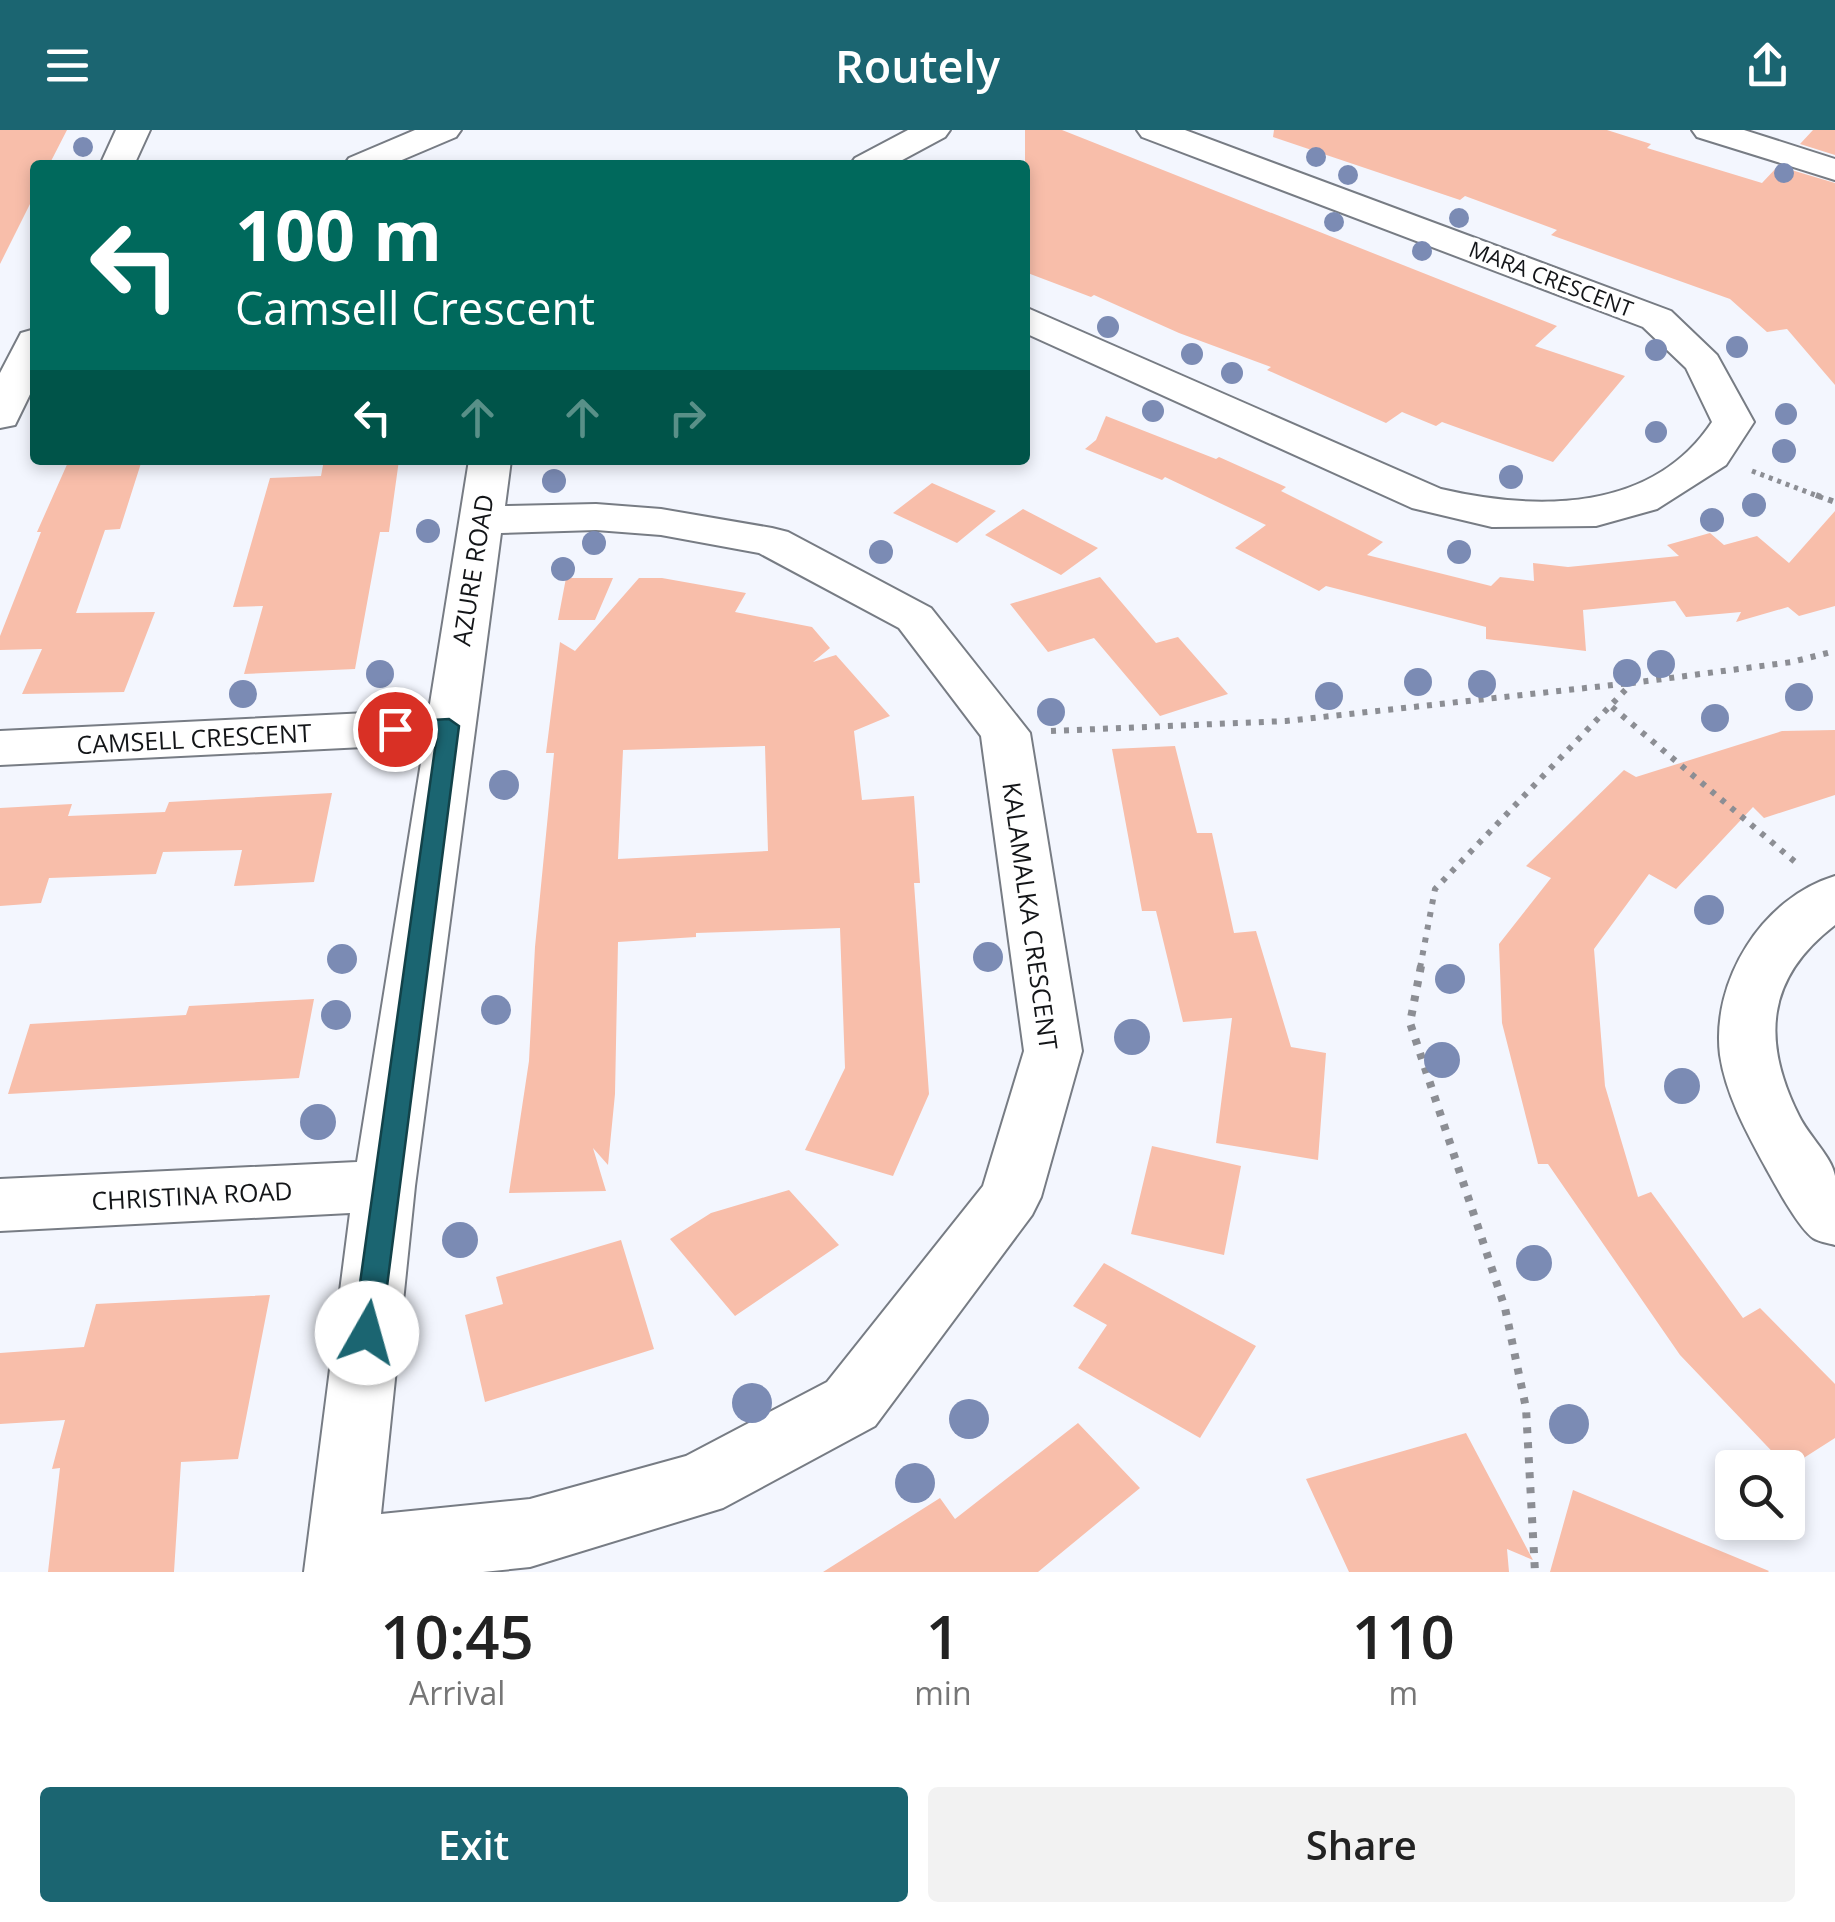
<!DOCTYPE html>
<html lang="en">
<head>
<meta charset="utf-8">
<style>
	:root { --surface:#fff; --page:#f2f2f2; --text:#222; --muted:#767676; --accent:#1b6571 }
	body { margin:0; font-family:"Open Sans",sans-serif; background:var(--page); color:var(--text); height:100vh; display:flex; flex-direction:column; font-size:38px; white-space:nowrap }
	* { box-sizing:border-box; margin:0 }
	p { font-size:32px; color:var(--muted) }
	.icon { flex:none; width:55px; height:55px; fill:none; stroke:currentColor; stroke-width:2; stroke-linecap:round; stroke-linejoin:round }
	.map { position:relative; height:1442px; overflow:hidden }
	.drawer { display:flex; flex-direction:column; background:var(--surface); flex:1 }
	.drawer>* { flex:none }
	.banner { position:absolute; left:30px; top:30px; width:1000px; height:305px; border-radius:10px; box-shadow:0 5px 15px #0003; background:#00695c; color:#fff; overflow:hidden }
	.fabs { position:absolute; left:1715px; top:1320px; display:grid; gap:20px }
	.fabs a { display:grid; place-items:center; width:90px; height:90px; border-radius:10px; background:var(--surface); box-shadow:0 5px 15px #0003; font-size:50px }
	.pin { position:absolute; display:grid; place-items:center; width:85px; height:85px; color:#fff; margin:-42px; border:5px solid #fff; border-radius:50%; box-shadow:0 2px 10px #0007 }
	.me { position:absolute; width:110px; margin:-55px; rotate:7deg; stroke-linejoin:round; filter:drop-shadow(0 0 8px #0008) }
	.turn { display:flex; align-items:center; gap:35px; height:210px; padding:0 40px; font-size:45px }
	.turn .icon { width:130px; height:130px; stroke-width:2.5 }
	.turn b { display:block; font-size:70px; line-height:85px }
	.lanes { display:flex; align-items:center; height:95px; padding:0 40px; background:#0003; justify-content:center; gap:50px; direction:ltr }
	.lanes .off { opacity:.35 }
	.eta { display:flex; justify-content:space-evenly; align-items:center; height:170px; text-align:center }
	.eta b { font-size:60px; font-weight:600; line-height:70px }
	.action { display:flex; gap:20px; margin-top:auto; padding:20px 40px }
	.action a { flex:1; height:115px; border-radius:10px; background:var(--accent); color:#fff; font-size:40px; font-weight:600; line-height:115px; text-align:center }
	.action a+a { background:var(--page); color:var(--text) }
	header { display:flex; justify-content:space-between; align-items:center; height:130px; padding:0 40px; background:var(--accent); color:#fff; font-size:45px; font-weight:600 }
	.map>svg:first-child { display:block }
</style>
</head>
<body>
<header><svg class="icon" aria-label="menu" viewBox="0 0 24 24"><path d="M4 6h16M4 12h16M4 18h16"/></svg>Routely<svg class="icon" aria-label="share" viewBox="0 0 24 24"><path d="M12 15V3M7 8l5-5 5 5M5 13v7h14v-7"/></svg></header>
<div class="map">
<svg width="1835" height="1442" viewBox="0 0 1835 1442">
	<rect width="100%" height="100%" fill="#f3f6fe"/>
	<path fill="#f8beaa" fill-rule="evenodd" d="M0 0H67L49 35H35V64L0 134Z
		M1025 0H1062L1557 196 1535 216 1625 246 1553 332 1442 292 1436 296 1402 282 1386 293 1267 240 1271 237 1179 203 1094 165 1091 167 1025 142Z
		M1274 0H1607L1651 14 1647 18 1762 53 1778 36 1835 53V255L1787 199 1767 202 1730 169 1551 105 1557 100 1465 66 1460 70 1273 7Z
		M1813 0H1835V25L1800 14Z
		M1106 286 1216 329 1219 327 1286 357 1281 361 1383 412 1367 425 1491 456 1500 447 1534 451 1533 433 1568 437 1679 426 1667 415 1710 403 1724 415 1757 406 1789 433 1835 381V476L1799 486 1788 477 1736 492 1741 482 1686 487 1675 471 1583 480 1586 521 1486 509V497L1326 456 1319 461 1235 418 1266 395 1165 347 1162 350 1085 319 1096 310Z
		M69 330H142L120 399 105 400 76 483 155 482 124 562 22 564 42 519 0 520V506L41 402H37Z
		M324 330H399L389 402H380L355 539 244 544 263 476 233 477 270 348 321 346Z
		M932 353 996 381 957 413 893 383Z
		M1023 379 1098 418 1061 445 985 405Z
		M1100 447 1156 513 1178 507 1228 564 1160 586 1094 508 1048 522 1010 474Z
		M566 448H613L595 490H558Z
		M639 448H662L746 463 735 482 812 497 830 518 813 532 836 525 890 586 854 601 862 670 914 666 920 753H914L929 964 893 1046 805 1020 845 938 840 798 696 803V807L618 812 615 964 608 1035 593 1018 606 1061 509 1063 529 931 535 817 554 623H546L560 512 575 521ZM765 616 768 721 618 729 623 620Z
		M1835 600V665L1764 688 1753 677 1676 759 1649 744 1594 819 1605 956 1638 1067 1651 1062 1743 1188 1760 1178 1835 1254V1308L1788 1338 1680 1225 1548 1034H1538L1502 893 1499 814 1551 748 1526 736 1624 640 1636 647 1782 601Z
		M1175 616 1197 703H1212L1234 803 1256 801 1291 917 1326 923 1318 1030 1216 1013 1232 888 1183 892 1156 781H1142L1112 619Z
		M332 663 314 752 234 756 242 720 163 722 156 744 49 748 41 773 0 776V678L72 674 68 686 165 682 169 672Z
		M314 869 299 948 8 964 30 894 186 885 189 876Z
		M1152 1016 1241 1036 1224 1125 1131 1104Z
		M789 1060 839 1115 735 1186 670 1109 711 1083Z
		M621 1110 654 1219 485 1272 465 1185 503 1174 496 1147Z
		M1104 1133 1256 1216 1200 1308 1078 1238 1107 1195 1073 1176Z
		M270 1165 238 1329 181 1332 174 1442H48L60 1338 52 1339 65 1290 0 1294V1223L84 1217 96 1174Z
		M1078 1293 1140 1358 1038 1442H823L940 1368 955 1389Z
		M1466 1303 1533 1430 1507 1419 1509 1442H1349L1306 1349Z
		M1573 1360 1769 1441 1768 1442H1550Z"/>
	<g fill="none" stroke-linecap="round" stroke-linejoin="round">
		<g stroke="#777c84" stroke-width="4">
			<path id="minor" d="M116 0H150L134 35H100Z
				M415 0H461L456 7 390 35H344L349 28Z
				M908 0H950L945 7 893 35H850L855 28Z
				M1137 0H1185L1671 181 1717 225 1754 292 1726 335 1657 379 1596 396 1492 397 1412 378 1025 203V177L1441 359C1536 381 1652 383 1712 292L1686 238 1643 197 1142 7Z
				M1692 0H1744L1835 29V50L1697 7Z
				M35 199V254L15 295 0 298V243L21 203Z
				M469 330H511L505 376 596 374 661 379 772 398 788 402 931 478 1030 603 1082 921 1041 1067 1032 1085 875 1296 723 1378 530 1437 483 1442H304L350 1083 0 1101V1049L357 1032 424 614 0 635V601L429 580ZM596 400 661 405 759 423 899 498 981 606 1024 921 983 1056 827 1252 686 1326 530 1369 381 1384 415 1056 501 403Z
				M1835 746V795C1766 848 1761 910 1799 986 1808 1005 1832 1027 1835 1046 1835 1068 1835 1093 1835 1115 1829 1113 1819 1112 1813 1108 1798 1097 1776 1056 1766 1038 1747 1003 1726 965 1720 925 1711 851 1762 768 1835 746Z"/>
		</g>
		<path stroke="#8c8e94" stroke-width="5" stroke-dasharray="4 5" stroke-linecap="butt" d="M1752 341 1823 368"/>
		<path stroke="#8c8e94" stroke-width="6" stroke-dasharray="5 8" stroke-linecap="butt" d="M1816 365 1835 372
			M1612 577 1800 736
			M1051 601 1286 591 1631 553
			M1420 838 1435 759 1632 553 1792 532 1835 521"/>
		<path stroke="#8c8e94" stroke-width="8" stroke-dasharray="6 9" stroke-linecap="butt" d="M1421 836 1410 893 1505 1178 1526 1278 1535 1442"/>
		<use href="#minor" fill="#fff" fill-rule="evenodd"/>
	</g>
	<g fill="#7b8bb4">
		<circle cx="83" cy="17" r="10"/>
		<circle cx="1316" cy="27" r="10"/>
		<circle cx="1784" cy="43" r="10"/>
		<circle cx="1348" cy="45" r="10"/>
		<circle cx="1459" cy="88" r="10"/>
		<circle cx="1334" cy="92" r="10"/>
		<circle cx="1422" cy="121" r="10"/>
		<circle cx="1108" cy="197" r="11"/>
		<circle cx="1737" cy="217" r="11"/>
		<circle cx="1656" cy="220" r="11"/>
		<circle cx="1192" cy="224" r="11"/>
		<circle cx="1232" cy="243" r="11"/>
		<circle cx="1153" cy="281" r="11"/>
		<circle cx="1786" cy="284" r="11"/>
		<circle cx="1656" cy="302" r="11"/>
		<circle cx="1784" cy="321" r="12"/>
		<circle cx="1511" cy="347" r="12"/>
		<circle cx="554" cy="351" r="12"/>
		<circle cx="1754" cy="375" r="12"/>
		<circle cx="1712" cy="390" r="12"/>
		<circle cx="428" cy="401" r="12"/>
		<circle cx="594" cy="413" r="12"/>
		<circle cx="881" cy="422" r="12"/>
		<circle cx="1459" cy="422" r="12"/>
		<circle cx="563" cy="439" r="12"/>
		<circle cx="1661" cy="534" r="14"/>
		<circle cx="1627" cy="543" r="14"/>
		<circle cx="380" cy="544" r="14"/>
		<circle cx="1418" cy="552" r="14"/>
		<circle cx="1482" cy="554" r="14"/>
		<circle cx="243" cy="564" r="14"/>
		<circle cx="1329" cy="566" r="14"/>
		<circle cx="1799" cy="567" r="14"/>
		<circle cx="1051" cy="582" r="14"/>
		<circle cx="1715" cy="588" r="14"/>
		<circle cx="504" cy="655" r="15"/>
		<circle cx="1709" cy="780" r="15"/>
		<circle cx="988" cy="827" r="15"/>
		<circle cx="342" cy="829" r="15"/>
		<circle cx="1450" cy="849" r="15"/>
		<circle cx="496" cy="880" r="15"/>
		<circle cx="336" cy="885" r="15"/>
		<circle cx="1132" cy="907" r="18"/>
		<circle cx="1442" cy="930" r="18"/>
		<circle cx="1682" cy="956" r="18"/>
		<circle cx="318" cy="992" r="18"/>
		<circle cx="460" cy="1110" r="18"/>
		<circle cx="1534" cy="1133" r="18"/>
		<circle cx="752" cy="1273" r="20"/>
		<circle cx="969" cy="1289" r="20"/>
		<circle cx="1569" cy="1294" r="20"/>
		<circle cx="915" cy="1353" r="20"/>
	</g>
	<path fill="#1b6571" stroke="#124249" stroke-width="2.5" d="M449 589 459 596 381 1203 377 1212 367 1216 357 1212 353 1203 437 604 395 606 384 599 395 592Z"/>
	<g text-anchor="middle" stroke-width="8" stroke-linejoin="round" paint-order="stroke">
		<g font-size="22" fill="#131518" stroke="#fff">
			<text transform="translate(1551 149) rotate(21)" y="8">MARA CRESCENT</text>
		</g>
		<g font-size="25" fill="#131518" stroke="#fff">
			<text transform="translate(473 440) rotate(-81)" y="9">AZURE ROAD</text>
			<text transform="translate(194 609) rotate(-3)" y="9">CAMSELL CRESCENT</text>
			<text transform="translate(1030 786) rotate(82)" y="9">KALAMALKA CRESCENT</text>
			<text transform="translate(192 1066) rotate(-3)" y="9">CHRISTINA ROAD</text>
		</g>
	</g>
</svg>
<div class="fabs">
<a><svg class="icon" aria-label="search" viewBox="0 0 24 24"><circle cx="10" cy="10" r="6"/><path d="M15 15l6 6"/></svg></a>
</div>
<div class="pin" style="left:395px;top:599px;background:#d93025"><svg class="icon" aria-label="arrive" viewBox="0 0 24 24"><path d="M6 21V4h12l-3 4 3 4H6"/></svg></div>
<svg class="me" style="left:367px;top:1203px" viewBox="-20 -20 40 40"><circle r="19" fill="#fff"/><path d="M0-13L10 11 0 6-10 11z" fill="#1b6571"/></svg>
<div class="banner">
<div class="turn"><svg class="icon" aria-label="left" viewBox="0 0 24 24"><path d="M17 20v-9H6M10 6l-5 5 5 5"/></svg><div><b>100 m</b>Camsell Crescent</div></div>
<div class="lanes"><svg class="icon" aria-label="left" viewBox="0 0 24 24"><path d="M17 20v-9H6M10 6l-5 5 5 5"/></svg><svg class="icon off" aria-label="ahead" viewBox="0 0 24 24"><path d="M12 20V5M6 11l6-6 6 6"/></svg><svg class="icon off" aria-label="ahead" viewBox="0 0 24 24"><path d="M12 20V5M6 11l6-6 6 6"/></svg><svg class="icon off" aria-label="right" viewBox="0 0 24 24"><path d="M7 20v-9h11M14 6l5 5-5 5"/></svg></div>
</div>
</div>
<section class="drawer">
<div class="eta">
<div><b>10:45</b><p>Arrival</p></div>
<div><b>1</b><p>min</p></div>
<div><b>110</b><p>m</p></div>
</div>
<div class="action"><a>Exit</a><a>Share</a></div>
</section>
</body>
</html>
